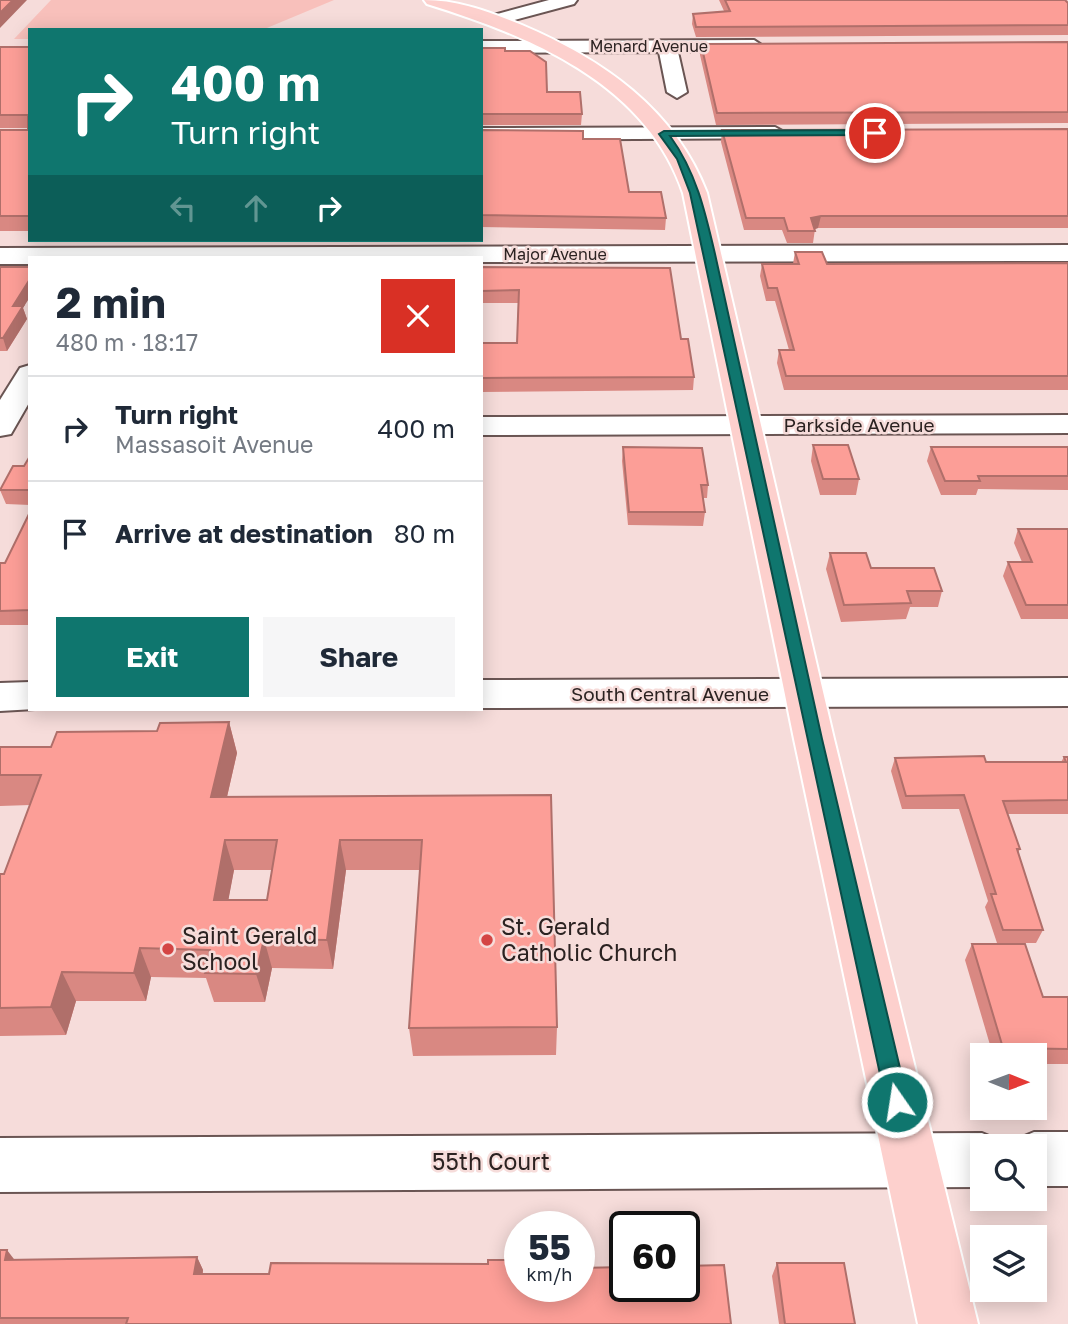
<!DOCTYPE html>
<html lang="en">
<head>
<meta charset="utf-8">
<style>
	:root { --surface:#fff; --page:#f6f6f7; --text:#1f2937; --muted:#747a83; --line:#e0e1e3; --accent:#0f766e }
	body { margin:0; font-family:"Golos Text",sans-serif; background:var(--page); color:var(--text); height:100vh; display:flex; flex-direction:column; font-size:26px; white-space:nowrap }
	* { box-sizing:border-box; margin:0 }
	p { font-size:23px; color:var(--muted) }
	.icon { flex:none; width:38px; height:38px; fill:none; stroke:currentColor; stroke-width:2; stroke-linecap:round; stroke-linejoin:round }
	.map { position:relative; flex:1; overflow:hidden }
	.panel { position:absolute; left:28px; top:256px; width:455px; height:455px; display:flex; flex-direction:column; background:var(--surface); border-radius:0px; box-shadow:0 4px 18px #0003 }
	.panel>* { flex:none }
	.banner { position:absolute; left:28px; top:28px; width:455px; height:214px; border-radius:0px; box-shadow:0 4px 18px #0003; background:#0f766e; color:#fff; overflow:hidden }
	.needle { width:46px; rotate:91deg }
	.fabs { position:absolute; left:970px; top:1043px; display:grid; gap:14px }
	.fabs a { display:grid; place-items:center; width:77px; height:77px; border-radius:0px; background:var(--surface); box-shadow:0 4px 18px #0003; font-size:35px }
	.speed { position:absolute; left:504px; top:1211px; display:flex; gap:14px; font-size:35px; font-weight:700; text-align:center }
	.speed>* { display:grid; place-content:center; width:91px; height:91px; border-radius:50%; background:var(--surface); box-shadow:0 4px 18px #0003; line-height:1 }
	.speed small { font-size:18px; font-weight:400 }
	.speed .limit { border:4px solid #111; border-radius:10px; background:#fff; color:#111 }
	.pin { position:absolute; display:grid; place-items:center; width:60px; height:60px; color:#fff; margin:-30px; border:4px solid #fff; border-radius:50%; box-shadow:0 2px 7px #0007 }
	.me { position:absolute; width:77px; margin:-38px; rotate:347deg; stroke-linejoin:round; filter:drop-shadow(0 0 5px #0008) }
	.turn { display:flex; align-items:center; gap:24px; height:147px; padding:0 28px; font-size:32px }
	.turn .icon { width:91px; height:91px; stroke-width:2.5 }
	.turn b { display:block; font-size:49px; line-height:60px }
	.lanes { display:flex; align-items:center; height:66px; padding:0 28px; background:#0003; justify-content:center; gap:35px; direction:ltr }
	.lanes .off { opacity:.35 }
	.round { display:grid; place-items:center; flex:none; width:74px; height:74px; border-radius:0px; background:var(--page) }
	.overview { display:flex; align-items:center; justify-content:space-between; height:119px; padding:0 28px }
	h1 { font-size:42px; font-weight:700; line-height:52px }
	.action { display:flex; gap:14px; margin-top:auto; padding:14px 28px }
	.action a { flex:1; height:80px; border-radius:0px; background:var(--accent); color:#fff; font-size:28px; font-weight:700; line-height:80px; text-align:center }
	.action a+a { background:var(--page); color:var(--text) }
	ul { padding:0; list-style:none }
	li { display:flex; align-items:center; gap:21px; height:105px; padding:0 28px; border-top:2px solid var(--line) }
	li div { flex:1 }
	li b { display:block; font-size:26px }
	li em { font-style:normal }
	.map>svg:first-child { display:block }
</style>
</head>
<body>
<div class="map">
<svg width="1068" height="1324" viewBox="0 0 1068 1324">
	<rect width="100%" height="100%" fill="#f6dcda"/>
	<path fill="#f8c0bb" d="M51 0H334L262 30H30V39H14Z"/>
	<g fill="none" stroke-linecap="round" stroke-linejoin="round">
		<g stroke="#6a5553" stroke-width="4">
			<path id="minor" d="M549 0H577L574 4 496 25 487 20 490 16Z
				M754 40 763 46 761 50 678 52 687 92 677 98 667 92 659 52 481 53V41Z
				M775 127 786 133 783 138 481 140V128Z
				M1068 245V261L481 262V257H30V264H0V248Z
				M30 365V401L11 434 0 436V400L20 368Z
				M1068 415V433L481 435V417Z
				M1068 678V706L481 708V680Z
				M30 682V709H35L0 711V683Z
				M1034 1132H1068V1186H1034V1146H1012L1015 1140Z
				M982 1133 1001 1141 1003 1146H982V1187L0 1192V1138Z"/>
		</g>
		<g stroke="#fff" stroke-width="4">
			<path id="major" d="M424 0C459 0 490 12 522 25 602 59 675 109 707 193L834 739 978 1324H918L794 739 683 193C646 83 530 36 427 4Z"/>
		</g>
		<use href="#minor" fill="#fff" fill-rule="evenodd"/>
		<use href="#major" fill="#fdd0cd" fill-rule="evenodd"/>
	</g>
	<path fill="#d98882" fill-rule="evenodd" d="M719 0H1065L1068 3V35L696 37 692 24 693 14 724 11Z
		M1068 42V123L716 125 700 55 701 44Z
		M0 47H30V231H0V130H28V128H0Z
		M481 48 505 51 547 92 582 114 581 125H481Z
		M1068 129V228H818L815 229 813 243H787L782 230H744L721 142 722 130Z
		M481 130 583 139 629 192 666 218 665 230 481 227Z
		M795 252 827 264 1068 263V390H784L777 363 779 350H789L775 301H766L760 276 762 264H793Z
		M0 267 23 308 27 319 7 351H0Z
		M481 267 681 339 694 377 693 390 481 392V343H517L518 303H481Z
		M813 445 859 479 856 495H820L811 461Z
		M623 447 708 485 707 498H703L705 512 703 526 628 525 622 461Z
		M931 447H1068V490L978 489 976 495H941L927 461Z
		M30 456V505L6 504 0 490 24 466Z
		M30 512V625H0V563H5Z
		M1018 529H1068V619H1021L1003 576 1008 562H1022L1014 543Z
		M830 553 871 568 942 591 938 607H910L906 619 841 622 826 569Z
		M229 722 237 753 227 797 551 795 557 1027 556 1055 413 1056 409 1028 420 870H346L333 969 272 968 265 1002H214L206 978 151 977 146 1001H76L66 1035 0 1036V874H4L30 805 0 806V747H51L157 731ZM234 870H272L267 900H228Z
		M1064 757H1068V814H1007L1020 849 1018 853 1043 930 1036 943H997L985 907 988 901 959 809H902L891 771 895 758 986 762H1061Z
		M972 944 1043 997H1068V1064H1034V1055H993L965 960Z
		M0 1250 14 1260 197 1257 203 1270V1274L731 1324H0Z
		M777 1263 855 1324H779L772 1276Z"/>
	<path fill="#b06f6a" d="M13 0H27L0 28V13Z
		M821 216 818 228 809 231 811 218Z
		M30 279V297L23 308 27 319 7 351 3 338 13 306Z
		M482 578 483 593 482 619Z
		M229 722 237 753 220 827 211 797Z
		M225 840 234 870 223 929 214 900Z
		M340 840 346 870 333 969 327 940Z
		M264 939 272 968 265 1002 256 974Z
		M140 948 151 977 146 1001 134 973Z
		M62 972 76 1001 66 1035 51 1007Z
		M7 1250 17 1263 5 1260Z
		M197 1257 203 1270 200 1287 194 1274Z"/>
	<path fill="#fc9e97" stroke="#b06f6a" stroke-width="2" fill-rule="evenodd" d="M0 0H13L0 13Z
		M725 0H1065L1068 3V25L696 27 693 14 730 11Z
		M1068 42V112L717 113 701 44Z
		M0 47H30V216H0V130H28V115H0Z
		M481 48H505V51H530L546 62 547 92H580L582 114H481Z
		M1068 129V216H821L811 218 815 231H788L784 218H746L722 130Z
		M481 130 583 131V139H620L629 192H661L666 218 481 215Z
		M795 252H822L827 264 1068 263V376H786L779 350H794L777 288H768L762 264H799Z
		M0 267H30V279L13 306H23L3 338H0Z
		M481 267 670 268 681 339H688L694 377 481 378V343H517L519 290 481 291Z
		M813 445H848L859 479H823Z
		M623 447 702 448 708 485H701L705 512H629Z
		M931 447H1068V476H978L980 481H945Z
		M30 456V490H0L13 466H24Z
		M30 512V610L0 611V563H5Z
		M1018 529H1068V605H1026L1008 562H1032Z
		M830 553H866L871 568H934L942 591H907L911 603 844 605Z
		M481 578H482V604H481Z
		M229 722 211 797 551 795 557 1027 409 1028 422 840H340L327 940 264 939 256 974 205 973 210 950 140 948 134 973 62 972 51 1007 0 1008V874H4L41 775H0V747H51L57 732 157 731 160 723ZM225 840H277L267 900H214Z
		M984 756 986 762H1066L1064 757H1068V800L1003 801 1020 849H1017L1043 930H1003L991 894H996L964 795 906 796 895 758Z
		M972 944H1025L1043 997H1068V1049L1003 1048Z
		M0 1250H7L5 1260 197 1257 194 1274H269L271 1263 488 1264V1260H520V1286H579V1268L625 1267V1286H684V1266L724 1265 731 1324H126L128 1318H0Z
		M777 1263H844L855 1324H785Z"/>
	<path fill="#0f766e" stroke="#0a4d48" stroke-width="2" d="M875 130 878 135 670 136C696 172 705 211 715 254L822 739 908 1102 905 1109 897 1112 889 1109 886 1102 690 193 677 159 659 134 664 131Z"/>
	<g fill="#d44544" stroke="#f6dcda" stroke-width="2.5">
		<circle cx="487" cy="940" r="7"/>
		<circle cx="168" cy="949" r="7"/>
	</g>
	<g text-anchor="middle" stroke-width="5" stroke-linejoin="round" paint-order="stroke">
		<g font-size="16" fill="#2b2221" stroke="#f6dcda">
			<text x="649" y="52">Menard Avenue</text>
			<text x="555" y="260">Major Avenue</text>
		</g>
		<g font-size="19" fill="#2b2221" stroke="#f6dcda">
			<text x="859" y="432">Parkside Avenue</text>
			<text x="670" y="701">South Central Avenue</text>
		</g>
		<g font-size="23" fill="#2b2221" stroke="#f6dcda" text-anchor="start">
			<text x="501" y="935">St. Gerald<tspan x="501" dy="26">Catholic Church</tspan></text>
			<text x="182" y="944">Saint Gerald<tspan x="182" dy="26">School</tspan></text>
		</g>
		<g font-size="23" fill="#2b2221" stroke="#f6dcda">
			<text x="491" y="1170">55th Court</text>
		</g>
	</g>
</svg>
<div class="fabs">
<a><svg class="needle" viewBox="-14 -14 28 28"><path d="M0-13l5 13h-10z" fill="#e53935"/><path d="M0 13l5-13h-10z" fill="#747a83"/></svg></a>
<a><svg class="icon" aria-label="search" viewBox="0 0 24 24"><circle cx="10" cy="10" r="6"/><path d="M15 15l6 6"/></svg></a>
<a><svg class="icon" aria-label="layers" viewBox="0 0 24 24"><path d="M12 4l9 5-9 5-9-5zM3 14l9 5 9-5"/></svg></a>
</div>
<div class="speed"><div>55<small>km/h</small></div><div class="limit">60</div></div>
<div class="pin" style="left:875px;top:133px;background:#d93025"><svg class="icon" aria-label="arrive" viewBox="0 0 24 24"><path d="M6 21V4h12l-3 4 3 4H6"/></svg></div>
<svg class="me" style="left:897px;top:1102px" viewBox="-20 -20 40 40"><circle r="17" fill="#0f766e" stroke="#fff" stroke-width="3"/><path d="M0-11L8 9 0 5-8 9z" fill="#fff"/></svg>
<div class="banner">
<div class="turn"><svg class="icon" aria-label="right" viewBox="0 0 24 24"><path d="M7 20v-9h11M14 6l5 5-5 5"/></svg><div><b>400 m</b>Turn right</div></div>
<div class="lanes"><svg class="icon off" aria-label="left" viewBox="0 0 24 24"><path d="M17 20v-9H6M10 6l-5 5 5 5"/></svg><svg class="icon off" aria-label="ahead" viewBox="0 0 24 24"><path d="M12 20V5M6 11l6-6 6 6"/></svg><svg class="icon" aria-label="right" viewBox="0 0 24 24"><path d="M7 20v-9h11M14 6l5 5-5 5"/></svg></div>
</div>
<section class="panel">
<div class="overview"><div><h1>2 min</h1><p>480 m · 18:17</p></div><a class="round" style="background:#d93025;color:#fff"><svg class="icon" aria-label="close" viewBox="0 0 24 24"><path d="M6 6l12 12M18 6L6 18"/></svg></a></div>
<ul>
<li><svg class="icon" aria-label="right" viewBox="0 0 24 24"><path d="M7 20v-9h11M14 6l5 5-5 5"/></svg><div><b>Turn right</b><p>Massasoit Avenue</p></div><em>400 m</em></li>
<li><svg class="icon" aria-label="arrive" viewBox="0 0 24 24"><path d="M6 21V4h12l-3 4 3 4H6"/></svg><div><b>Arrive at destination</b></div><em>80 m</em></li>
</ul>
<div class="action"><a>Exit</a><a>Share</a></div>
</section>
</div>
</body>
</html>
